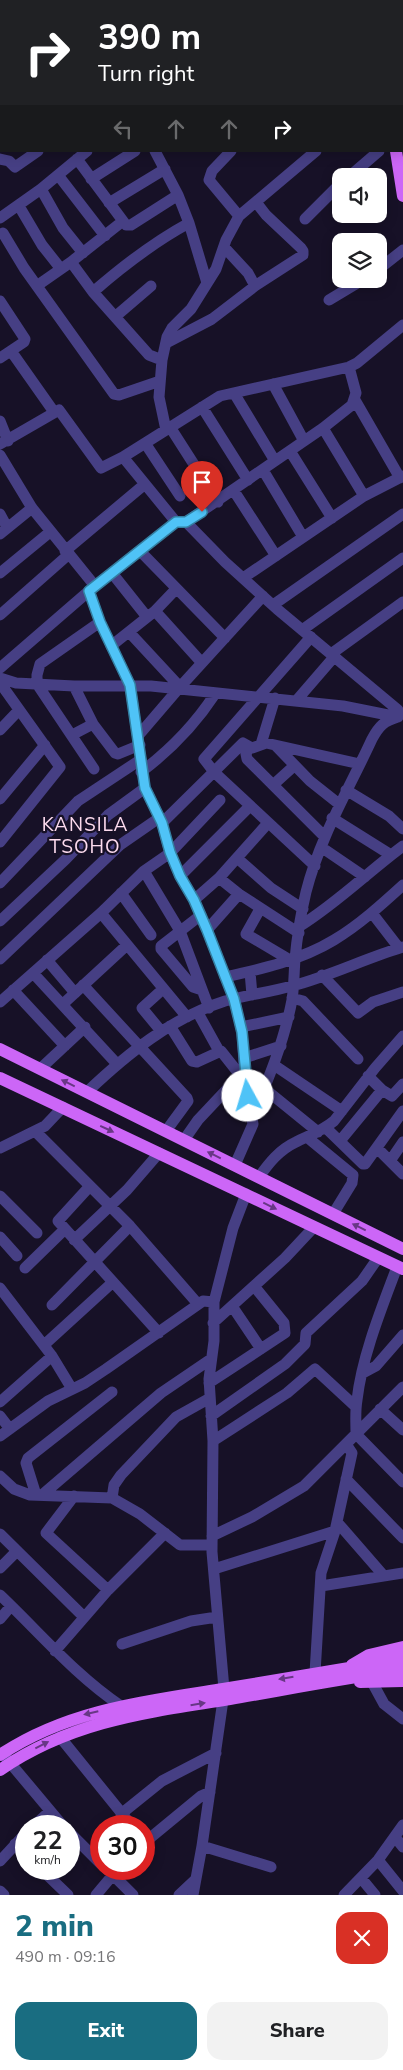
<!DOCTYPE html>
<html lang="en">
<head>
<meta charset="utf-8">
<style>
	:root { --surface:#fff; --page:#f2f2f2; --text:#202124; --muted:#757577; --accent:#196d81 }
	body { margin:0; font-family:"Nunito Sans",sans-serif; background:var(--page); color:var(--text); height:100vh; display:flex; flex-direction:column; font-size:19px; white-space:nowrap }
	* { box-sizing:border-box; margin:0 }
	p { font-size:16px; color:var(--muted) }
	.icon { flex:none; width:28px; height:28px; fill:none; stroke:currentColor; stroke-width:2; stroke-linecap:round; stroke-linejoin:round }
	.map { position:relative; height:1895px; overflow:hidden }
	.side { display:flex; flex-direction:column; background:var(--surface); flex:1 }
	.side>* { flex:none }
	.banner { position:absolute; left:0px; top:0px; width:404px; height:152px; box-shadow:0 2px 12px #0003; background:#202124; color:#fff; overflow:hidden }
	.controls { position:absolute; left:332px; top:168px; display:grid; gap:10px }
	.controls a { display:grid; place-items:center; width:55px; height:55px; border-radius:10px; background:var(--surface); box-shadow:0 2px 12px #0003; font-size:25px }
	.speed { position:absolute; left:15px; top:1815px; display:flex; gap:10px; font-size:25px; font-weight:700; text-align:center }
	.speed>* { display:grid; place-content:center; width:65px; height:65px; border-radius:50%; background:var(--surface); box-shadow:0 2px 12px #0003; line-height:1 }
	.speed small { font-size:12px; font-weight:400 }
	.speed .limit { border:8px solid #d22; background:#fff; color:#111 }
	.pin { position:absolute; display:grid; place-items:center; width:42px; height:42px; color:#fff; margin:-51px -21px; border-radius:50% 50% 50% 0; rotate:-45deg; box-shadow:0 0 5px #0007 }
	.pin .icon { rotate:45deg }
	.me { position:absolute; width:55px; margin:-28px; rotate:354deg; stroke-linejoin:round; filter:drop-shadow(0 0 4px #0008) }
	.turn { display:flex; align-items:center; gap:18px; height:105px; padding:0 15px; font-size:22px }
	.turn .icon { width:65px; height:65px; stroke-width:2.5 }
	.turn b { display:block; font-size:35px; line-height:42px }
	.lanes { display:flex; align-items:center; height:48px; padding:0 15px; background:#0003; justify-content:center; gap:25px; direction:ltr }
	.lanes .off { opacity:.35 }
	.round { display:grid; place-items:center; flex:none; width:52px; height:52px; border-radius:15px; background:var(--page) }
	.overview { display:flex; align-items:center; justify-content:space-between; height:85px; padding:0 15px }
	h1 { font-size:30px; font-weight:800; line-height:38px; color:var(--accent) }
	.action { display:flex; gap:10px; margin-top:auto; padding:10px 15px }
	.action a { flex:1; height:58px; border-radius:15px; background:var(--accent); color:#fff; font-size:20px; font-weight:800; line-height:58px; text-align:center }
	.action a+a { background:var(--page); color:var(--text) }
	.map>svg:first-child { display:block }
</style>
</head>
<body>
<div class="map">
<svg width="403" height="1895" viewBox="0 0 403 1895">
	<rect width="100%" height="100%" fill="#171127"/>
	<g fill="none" stroke-linecap="round" stroke-linejoin="round">
		<path stroke="#463f84" stroke-width="11" d="M78 0V1
			M166 0 167 1
			M399 0V1
			M25 1V0
			M271 1 274 0
			M351 1 353 0
			M402 24 403 27
			M402 53H403
			M0 59H1
			M0 90H1
			M0 125H1
			M231 151 212 171 209 180 239 216
			M0 159 9 161 15 167 38 151
			M58 175 105 236
			M350 176 379 151
			M91 179 135 151
			M41 189 63 228 83 253
			M109 203 165 169
			M19 206 42 245 61 269
			M0 218 41 189 87 151
			M305 219 341 183
			M123 221 126 225H131L178 195
			M189 223 207 283
			M3 233 24 268 114 394 119 395 160 381
			M224 247 248 273 255 286
			M71 262 123 221 77 159
			M379 269 403 250
			M38 285 71 262 93 292 149 355 162 360
			M93 292C124 265 154 242 189 223L178 195 155 151
			M329 300 364 279
			M0 301 25 339 24 342 0 358
			M116 316 151 286
			M166 343 212 319 255 286 303 255V251L301 248 266 215 256 202
			M11 351 54 412
			M273 384 304 441
			M234 393 275 461
			M355 400 400 478
			M202 407 248 480
			M0 421 8 441
			M170 427 218 502
			M323 428 364 496
			M166 430 159 397 162 360 167 337 172 328 191 309 216 269 226 240 239 216 316 151
			M145 443 180 496
			M0 444 59 410 101 468 123 457 220 396 349 367 357 363 403 325
			M290 451 332 518
			M0 455 32 508 95 586
			M123 457 176 522H186L225 562 277 609 398 710V717C384 721 379 726 372 739 349 789 320 837 306 892 301 913 297 937 295 959 294 973 294 987 292 1000 284 1042 268 1080 252 1118
			M263 470 303 537
			M234 491 276 556
			M0 514 7 527
			M186 522 323 428 352 405 356 393 349 367
			M0 534 32 508
			M65 551 145 484
			M140 551 225 638
			M0 573 50 532
			M112 573 147 617
			M243 578 364 496 403 476
			M89 591 100 622 130 685 145 788 162 823 170 853 180 876 194 900 207 930 234 999 242 1032 245 1080 253 1124 235 1165
			M273 605 403 514
			M155 611 202 663
			M0 615 68 555
			M302 630 403 558
			M129 632 180 687
			M311 637 204 759 214 772 315 866
			M111 646 155 611 176 589
			M331 654 403 602
			M0 668 89 591 176 522
			M0 678 16 683 74 686H151L343 706 398 717
			M74 686 93 724 115 753 118 754 140 745
			M296 701 334 657
			M0 730 19 710
			M72 735 93 724
			M138 736 180 687 263 596
			M261 744 275 698
			M275 745 310 781 339 804
			M249 747 246 754 247 759 325 837
			M94 769 37 684V675L40 664 100 622
			M141 772C169 751 196 723 215 694
			M273 785 294 766
			M346 790 389 816 403 829
			M0 799 45 745
			M332 818 391 855
			M162 823 243 743 252 748 266 743 360 764
			M0 842 60 767 3 687 0 678
			M321 847 365 877
			M237 858 271 888 303 909
			M144 871 180 931 209 1008
			M180 876 250 806
			M219 878 239 894 299 933
			M0 883 78 801 140 760
			M121 893 151 935
			M194 900 219 878 268 823
			M260 909 246 934 290 960
			M101 913 187 1017
			M372 913 399 948
			M201 915 161 946V949L193 987 202 990
			M0 921 66 859 108 815 145 788
			M300 926C337 903 368 872 403 846
			M207 930 239 894
			M0 959 120 845 159 818
			M47 960 75 993
			M250 972 252 995
			M33 973 117 1064
			M322 975 358 1013 373 1002 403 992
			M225 977C262 969 301 960 334 940 359 925 381 905 403 885
			M83 985 187 1098 188 1101 166 1131
			M13 990 65 1046
			M292 998 303 1001 358 1059
			M0 1002 101 913 144 871 170 853 220 800
			M63 1004 127 945
			M198 1013 219 1051
			M170 1026 192 1061 197 1062 221 1051 240 1075
			M241 1027 289 1017
			M161 1031 142 1008 163 989
			M244 1058 281 1046
			M274 1065 342 1111
			M40 1069 85 1027
			M368 1076 382 1090 392 1096 403 1084
			M265 1089 318 1132
			M87 1092C127 1054 171 1018 225 1001 247 995 270 992 292 986 330 976 366 958 403 947
			M326 1128 363 1164H365L403 1111
			M35 1131 130 1226 198 1304
			M308 1138 353 1175 352 1183 333 1214
			M184 1140 198 1120 245 1070
			M340 1141 382 1090
			M0 1148 45 1126 63 1107
			M377 1148 403 1174
			M390 1161 403 1142
			M259 1177C269 1163 279 1150 296 1142 310 1135 322 1131 334 1121L375 1068 403 1036
			M90 1186 58 1221 159 1333
			M0 1196 37 1233
			M0 1237 17 1256
			M74 1240 127 1190 159 1153
			M397 1267C382 1307 362 1356 357 1400 355 1411 356 1423 356 1434L403 1482
			M25 1268 65 1229
			M0 1288 52 1356 72 1389
			M52 1305 130 1226
			M232 1306 261 1349
			M213 1323 285 1258 314 1227
			M44 1345 113 1282
			M363 1373 376 1366 403 1335
			M209 1383 285 1333 284 1323 254 1286
			M0 1402 52 1356
			M380 1409 403 1430
			M0 1416 10 1429
			M211 1416 285 1364 305 1344 306 1333 362 1281 378 1258
			M0 1436 48 1401 85 1383 106 1369 203 1301 214 1302
			M213 1441 287 1393 315 1369 356 1407
			M0 1476 14 1489 30 1495 112 1498 140 1514 180 1545H212
			M346 1479 403 1538
			M36 1495 26 1463 28 1458 112 1392
			M42 1495 161 1393 211 1359
			M74 1496 46 1533 108 1590
			M112 1498 114 1485 121 1475 176 1417 210 1398
			M337 1522 384 1576
			M0 1534 84 1617
			M212 1536 252 1517 304 1486 403 1387
			M0 1568 17 1551
			M214 1569 335 1531
			M321 1586 403 1573
			M0 1595C40 1633 75 1675 121 1706
			M0 1619 11 1606
			M122 1644 191 1621 217 1617
			M55 1651 108 1590 165 1533
			M315 1673 321 1573 335 1531 352 1453 346 1444
			M372 1682 384 1704 403 1719
			M224 1689 212 1552 213 1441 209 1379 214 1341V1302L233 1228 246 1194
			M60 1737 132 1826
			M6 1758 63 1826
			M121 1814 162 1781 216 1753
			M34 1826 50 1811
			M69 1832 101 1864
			M395 1837 403 1847
			M144 1843 201 1796 210 1792
			M15 1844 26 1855
			M202 1846 271 1867
			M378 1860 403 1891
			M0 1861 26 1833
			M41 1869 68 1895
			M107 1869 133 1895
			M361 1878 375 1895
			M0 1891 4 1895
			M96 1895 117 1870
			M179 1895 195 1880
			M193 1895 202 1846 223 1700
			M344 1895 378 1860 403 1825"/>
		<path stroke="#cc66f7" stroke-width="12" d="M374 0V1
			M391 0V1
			M402 76 403 79
			M396 151 403 196
			M0 1049 403 1249
			M0 1078 403 1269
			M352 1665 369 1655 403 1647
			M360 1682 403 1681
			M0 1755C67 1710 146 1701 223 1689 283 1679 343 1669 403 1659
			M0 1770C71 1721 148 1712 230 1699 288 1689 345 1678 403 1670"/>
	</g>
	<defs><path id="oneway-solid" d="M-6-.8H1V-3.2L6.5 0L1 3.2V.8H-6Z" transform="scale(1.25)"/></defs>
	<g fill="#683785">
		<use href="#oneway-solid" transform="translate(68 1083) rotate(-154)"/>
		<use href="#oneway-solid" transform="translate(107 1129) rotate(25)"/>
		<use href="#oneway-solid" transform="translate(214 1155) rotate(-154)"/>
		<use href="#oneway-solid" transform="translate(270 1206) rotate(26)"/>
		<use href="#oneway-solid" transform="translate(359 1227) rotate(-154)"/>
		<use href="#oneway-solid" transform="translate(286 1678) rotate(171)"/>
		<use href="#oneway-solid" transform="translate(198 1704) rotate(-9)"/>
		<use href="#oneway-solid" transform="translate(91 1713) rotate(167)"/>
		<use href="#oneway-solid" transform="translate(42 1745) rotate(-27)"/>
	</g>
	<g fill="none" stroke-linecap="round" stroke-linejoin="round">
		<g stroke="#337fa1" stroke-width="12">
			<path id="route" d="M202 512 186 522H176L89 591 100 622 130 685 145 788 162 823 170 852 180 876 194 900 207 930 234 999 242 1032 248 1096"/>
		</g>
		<use href="#route" stroke="#4fc3f7" stroke-width="9"/>
	</g>
	<g text-anchor="middle" stroke-width="4.5" stroke-linejoin="round" paint-order="stroke">
		<g font-size="19" letter-spacing="1" fill="#fddbee" stroke="#171127">
			<text x="85" y="831">KANSILA<tspan x="85" dy="22">TSOHO</tspan></text>
		</g>
	</g>
</svg>
<div class="controls">
<a><svg class="icon" aria-label="sound" viewBox="0 0 24 24"><path d="M4 9h4l5-4v14l-5-4H4zM17 9q2 3 0 6"/></svg></a>
<a><svg class="icon" aria-label="layers" viewBox="0 0 24 24"><path d="M12 4l9 5-9 5-9-5zM3 14l9 5 9-5"/></svg></a>
</div>
<div class="speed"><div>22<small>km/h</small></div><div class="limit">30</div></div>
<div class="pin" style="left:202px;top:512px;background:#d93025"><svg class="icon" aria-label="arrive" viewBox="0 0 24 24"><path d="M6 21V4h12l-3 4 3 4H6"/></svg></div>
<svg class="me" style="left:248px;top:1096px" viewBox="-20 -20 40 40"><circle r="19" fill="#fff"/><path d="M0-13L10 11 0 6-10 11z" fill="#4fc3f7"/></svg>
<div class="banner">
<div class="turn"><svg class="icon" aria-label="right" viewBox="0 0 24 24"><path d="M7 20v-9h11M14 6l5 5-5 5"/></svg><div><b>390 m</b>Turn right</div></div>
<div class="lanes"><svg class="icon off" aria-label="left" viewBox="0 0 24 24"><path d="M17 20v-9H6M10 6l-5 5 5 5"/></svg><svg class="icon off" aria-label="ahead" viewBox="0 0 24 24"><path d="M12 20V5M6 11l6-6 6 6"/></svg><svg class="icon off" aria-label="ahead" viewBox="0 0 24 24"><path d="M12 20V5M6 11l6-6 6 6"/></svg><svg class="icon" aria-label="right" viewBox="0 0 24 24"><path d="M7 20v-9h11M14 6l5 5-5 5"/></svg></div>
</div>
</div>
<section class="side">
<div class="overview"><div><h1>2 min</h1><p>490 m · 09:16</p></div><a class="round" style="background:#d93025;color:#fff"><svg class="icon" aria-label="close" viewBox="0 0 24 24"><path d="M6 6l12 12M18 6L6 18"/></svg></a></div>
<div class="action"><a>Exit</a><a>Share</a></div>
</section>
</body>
</html>
